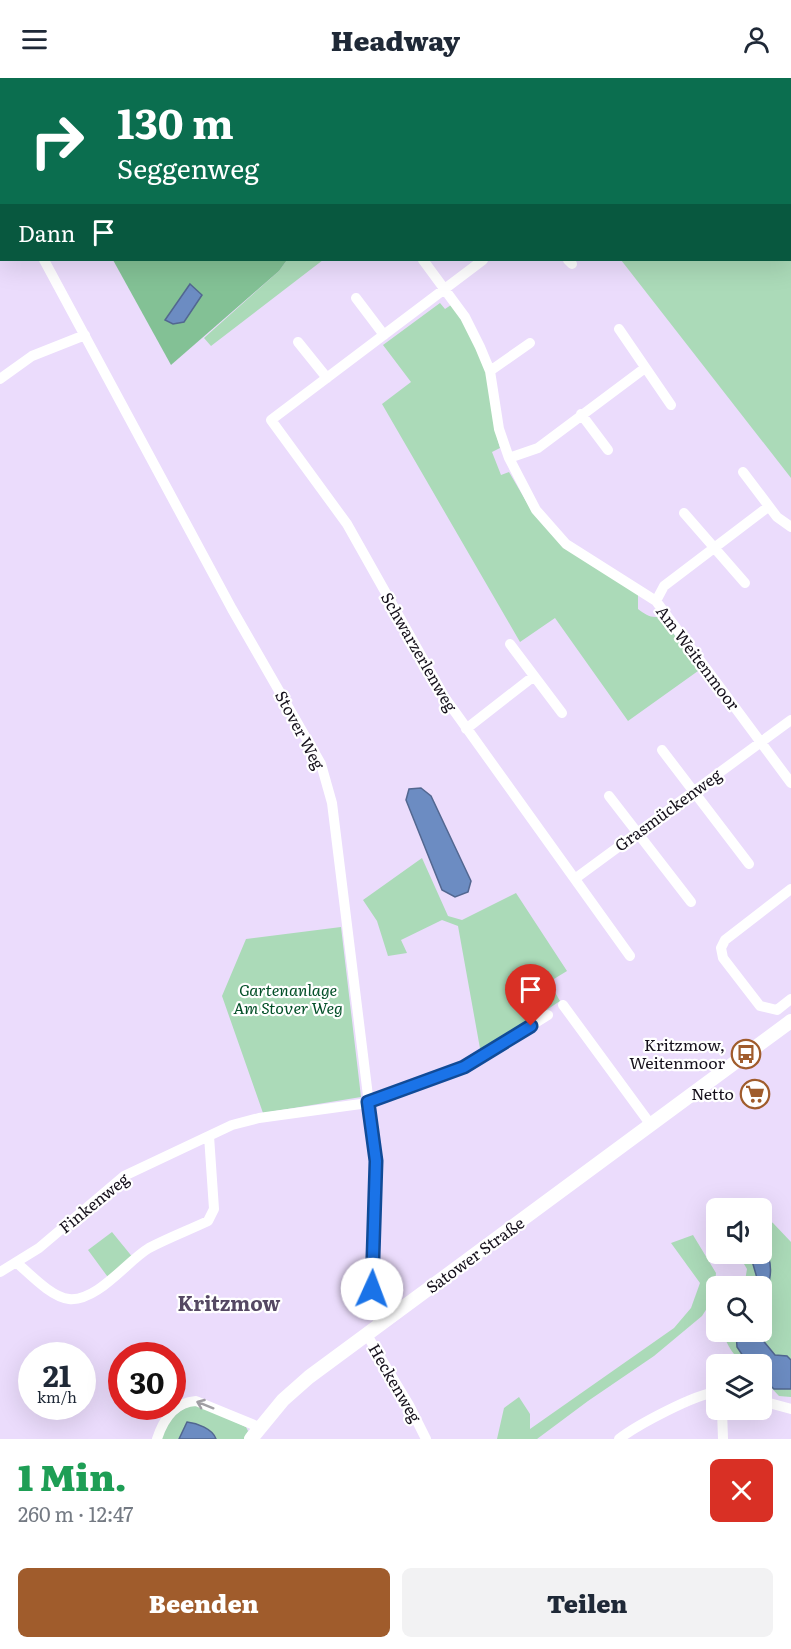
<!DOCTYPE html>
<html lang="de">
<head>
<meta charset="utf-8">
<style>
	:root { --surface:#fff; --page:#f2f2f3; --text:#1f2937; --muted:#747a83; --accent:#a05c2c }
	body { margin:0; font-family:Literata,serif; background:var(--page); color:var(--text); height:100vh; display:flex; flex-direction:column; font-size:22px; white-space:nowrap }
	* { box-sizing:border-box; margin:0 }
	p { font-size:20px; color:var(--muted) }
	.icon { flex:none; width:33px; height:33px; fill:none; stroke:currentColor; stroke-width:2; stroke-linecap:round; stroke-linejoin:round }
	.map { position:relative; height:1361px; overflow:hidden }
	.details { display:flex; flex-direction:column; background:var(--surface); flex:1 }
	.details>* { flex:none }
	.guide { position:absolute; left:0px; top:0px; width:792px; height:183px; box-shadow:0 6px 24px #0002; background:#0b6e4f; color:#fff; overflow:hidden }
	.fabs { position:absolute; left:706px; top:1120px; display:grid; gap:12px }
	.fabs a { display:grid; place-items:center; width:66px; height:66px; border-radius:9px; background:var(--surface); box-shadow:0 6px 24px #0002; font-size:30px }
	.speed { position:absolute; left:18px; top:1264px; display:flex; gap:12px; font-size:30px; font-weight:700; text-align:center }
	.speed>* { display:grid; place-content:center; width:78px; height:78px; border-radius:50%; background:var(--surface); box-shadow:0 6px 24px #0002; line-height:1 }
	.speed small { font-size:15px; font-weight:400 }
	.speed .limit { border:9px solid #d22; background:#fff; color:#111 }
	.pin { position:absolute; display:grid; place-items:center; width:51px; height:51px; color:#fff; margin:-62px -26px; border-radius:50% 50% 50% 0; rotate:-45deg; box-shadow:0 0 6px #0007 }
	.pin .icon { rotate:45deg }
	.me { position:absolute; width:66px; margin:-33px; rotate:2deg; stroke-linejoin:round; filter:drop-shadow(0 0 4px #0008) }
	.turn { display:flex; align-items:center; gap:21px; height:126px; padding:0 18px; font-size:27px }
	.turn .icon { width:78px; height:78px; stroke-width:2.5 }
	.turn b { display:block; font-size:42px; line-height:51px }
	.then { display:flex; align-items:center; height:57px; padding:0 18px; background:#0003; gap:12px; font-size:22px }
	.round { display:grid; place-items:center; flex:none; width:63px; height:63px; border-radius:9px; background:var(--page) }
	.summary { display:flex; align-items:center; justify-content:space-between; height:102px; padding:0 18px }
	h1 { font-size:36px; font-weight:800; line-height:45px; color:#1e9e55 }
	.cta { display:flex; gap:12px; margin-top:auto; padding:12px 18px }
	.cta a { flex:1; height:69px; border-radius:9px; background:var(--accent); color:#fff; font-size:24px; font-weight:800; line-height:69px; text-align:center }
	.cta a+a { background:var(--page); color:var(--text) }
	header { display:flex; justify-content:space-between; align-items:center; height:78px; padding:0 18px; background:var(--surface); font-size:27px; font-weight:800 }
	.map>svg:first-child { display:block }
</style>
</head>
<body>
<header><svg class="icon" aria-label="menu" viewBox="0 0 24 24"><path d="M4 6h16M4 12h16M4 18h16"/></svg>Headway<svg class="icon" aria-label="person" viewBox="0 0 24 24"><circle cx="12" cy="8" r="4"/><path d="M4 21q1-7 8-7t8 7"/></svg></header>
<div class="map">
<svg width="791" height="1361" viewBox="0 0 791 1361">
	<rect width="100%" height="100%" fill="#ebdcfc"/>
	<path fill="#abdab8" d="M697 0H791V400L621 182H790V2Z
		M287 182H323L211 268 204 260 279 193Z
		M440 225 445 231 451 227C466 244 478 270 486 292 494 317 492 345 500 370L492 374 501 397 509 394 533 435 638 517V531C646 537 652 541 662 538L698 593 628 643 555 540 520 564 382 326 411 304 383 267Z
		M422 780 448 838 462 842 516 815 567 893 549 904 560 923 481 976 458 848 442 842 401 862 407 875 388 878 377 843 363 822Z
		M341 849 361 1019 263 1035 222 918 246 861Z
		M762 1138 773 1145 791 1164V1319L779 1318 762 1300V1287C738 1287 731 1275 722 1254H762V1209H744L747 1191 738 1176H762Z
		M112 1154 134 1181 110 1202 88 1172Z
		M693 1157 716 1195 713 1221 702 1238 654 1278 588 1323 537 1361H497L504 1330 519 1319 530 1336V1351L674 1250 691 1230 700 1205 671 1165Z
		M196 1326 246 1349 248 1353 244 1361H216C212 1351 197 1345 187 1344L179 1361H161C168 1342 176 1332 196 1326Z"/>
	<path fill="#83c195" d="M113 182H287L279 193 171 287Z"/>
	<path fill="#6c8cc2" stroke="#526790" stroke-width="1.5" d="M190 206 202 217 184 244 173 246 165 242Z
		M421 710 431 718 471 803 468 814 455 819 442 812 406 722 409 711Z
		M762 1168C777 1185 769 1208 762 1227V1209H753L757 1200 750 1176H762Z
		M736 1254H756L775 1277 787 1278 791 1282V1311H774L762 1300V1287H749L737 1269Z
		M187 1344C197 1345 213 1351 216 1361H179Z"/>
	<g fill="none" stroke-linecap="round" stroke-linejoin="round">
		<path stroke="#fff" stroke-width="10" d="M0 100 2 103
			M44 182 232 531 321 686 332 725 376 1083 372 1233 382 1246
			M423 182 465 239 480 269 490 293 499 351 509 380 536 432 566 466 656 523 791 705
			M483 182 271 342 347 446 445 620 630 878
			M568 182 572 186
			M356 220 384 257
			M619 251 671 327
			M298 264 327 300
			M490 293 530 265
			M0 301 32 278 85 257
			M581 336 608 372
			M509 380 538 370 645 290
			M743 394 777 439 791 449
			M684 435 745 505
			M656 523 664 508 768 429
			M510 566 562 635
			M466 651 534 598
			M662 672 749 786
			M609 718 691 824
			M576 800 791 642
			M791 811 725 862 721 870 723 880 760 928 777 932 791 921
			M563 927 651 1047
			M17 1185C30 1196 51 1219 69 1221 97 1224 127 1183 149 1170 168 1160 189 1152 208 1143L214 1131 209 1058
			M0 1194 39 1170 124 1098 232 1047 259 1040 368 1025 464 989 548 937
			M367 1257 409 1327 426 1361
			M762 1323 791 1331
			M722 1332 723 1361
			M157 1361C163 1342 175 1324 196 1323L259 1349
			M619 1361C637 1347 695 1316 717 1314"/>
		<path stroke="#fff" stroke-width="14" d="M251 1361 283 1322 309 1299 791 943"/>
	</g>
	<defs><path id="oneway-shaft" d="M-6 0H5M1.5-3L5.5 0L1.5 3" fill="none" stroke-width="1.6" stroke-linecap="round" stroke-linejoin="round" transform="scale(1.5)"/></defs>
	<use stroke="#a19fa4" href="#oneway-shaft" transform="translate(205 1327) rotate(-158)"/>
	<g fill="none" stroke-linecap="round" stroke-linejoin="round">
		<g stroke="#114b97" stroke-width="15">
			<path id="route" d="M372 1211 376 1083 368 1024 464 989 531 948"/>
		</g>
		<use href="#route" stroke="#1a73e8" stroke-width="10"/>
	</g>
	<defs>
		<g id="bus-ring" transform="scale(1.5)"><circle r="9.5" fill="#fff" stroke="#a05c2c" stroke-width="1.5"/><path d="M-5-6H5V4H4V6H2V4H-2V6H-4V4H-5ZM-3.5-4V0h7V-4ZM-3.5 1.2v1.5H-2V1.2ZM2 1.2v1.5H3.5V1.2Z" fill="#a05c2c"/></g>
		<g id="supermarket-ring" transform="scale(1.5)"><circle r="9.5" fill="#fff" stroke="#a05c2c" stroke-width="1.5"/><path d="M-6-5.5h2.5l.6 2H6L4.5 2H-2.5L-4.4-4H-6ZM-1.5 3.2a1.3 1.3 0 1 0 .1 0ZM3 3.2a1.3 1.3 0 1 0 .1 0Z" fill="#a05c2c"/></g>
	</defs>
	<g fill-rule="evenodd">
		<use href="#bus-ring" x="746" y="976"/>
		<use href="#supermarket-ring" x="755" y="1016"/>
	</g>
	<g text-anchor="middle" stroke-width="4.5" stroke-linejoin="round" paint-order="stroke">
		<g font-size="16" fill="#15101b" stroke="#fff">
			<text transform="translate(419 574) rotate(60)" y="6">Schwarzerlenweg</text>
			<text transform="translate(698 580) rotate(53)" y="6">Am Weitenmoor</text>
			<text transform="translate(300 652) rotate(62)" y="6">Stover Weg</text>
			<text transform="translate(668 732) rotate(-36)" y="6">Grasmückenweg</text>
			<text transform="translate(94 1125) rotate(-39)" y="6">Finkenweg</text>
			<text transform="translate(475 1177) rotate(-36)" y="6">Satower Straße</text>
			<text transform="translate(395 1305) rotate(60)" y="6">Heckenweg</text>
		</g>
		<g font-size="16" font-style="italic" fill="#024f27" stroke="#fff">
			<text x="288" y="918">Gartenanlage<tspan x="288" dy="18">Am Stover Weg</tspan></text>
		</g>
		<g font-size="16" fill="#15101b" stroke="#fff" text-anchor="end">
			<text x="725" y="973">Kritzmow,<tspan x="725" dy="18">Weitenmoor</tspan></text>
			<text x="734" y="1022">Netto</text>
		</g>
		<g font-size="20" font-weight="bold" fill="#554863" stroke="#fff">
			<text x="229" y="1233">Kritzmow</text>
		</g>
	</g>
</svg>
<div class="fabs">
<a><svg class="icon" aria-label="sound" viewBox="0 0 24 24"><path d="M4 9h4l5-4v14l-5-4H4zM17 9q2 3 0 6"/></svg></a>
<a><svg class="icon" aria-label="search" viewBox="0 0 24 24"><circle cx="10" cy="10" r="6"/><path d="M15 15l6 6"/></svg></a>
<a><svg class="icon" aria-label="layers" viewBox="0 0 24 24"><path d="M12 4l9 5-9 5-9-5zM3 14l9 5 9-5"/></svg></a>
</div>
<div class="speed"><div>21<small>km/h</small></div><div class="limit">30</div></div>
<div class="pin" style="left:531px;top:948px;background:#d93025"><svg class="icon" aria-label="arrive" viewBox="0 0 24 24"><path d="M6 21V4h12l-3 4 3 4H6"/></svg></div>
<svg class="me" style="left:372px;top:1211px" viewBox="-20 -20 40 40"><circle r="19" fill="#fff"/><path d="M0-13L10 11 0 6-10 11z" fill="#1a73e8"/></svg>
<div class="guide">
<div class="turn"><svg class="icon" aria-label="right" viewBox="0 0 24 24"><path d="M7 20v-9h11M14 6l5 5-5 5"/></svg><div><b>130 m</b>Seggenweg</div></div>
<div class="then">Dann<svg class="icon" aria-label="arrive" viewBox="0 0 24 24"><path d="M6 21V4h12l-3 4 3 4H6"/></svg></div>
</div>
</div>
<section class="details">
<div class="summary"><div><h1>1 Min.</h1><p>260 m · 12:47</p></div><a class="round" style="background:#d93025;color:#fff"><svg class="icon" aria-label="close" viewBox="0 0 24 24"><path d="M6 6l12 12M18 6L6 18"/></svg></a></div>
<div class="cta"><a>Beenden</a><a>Teilen</a></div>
</section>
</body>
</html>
